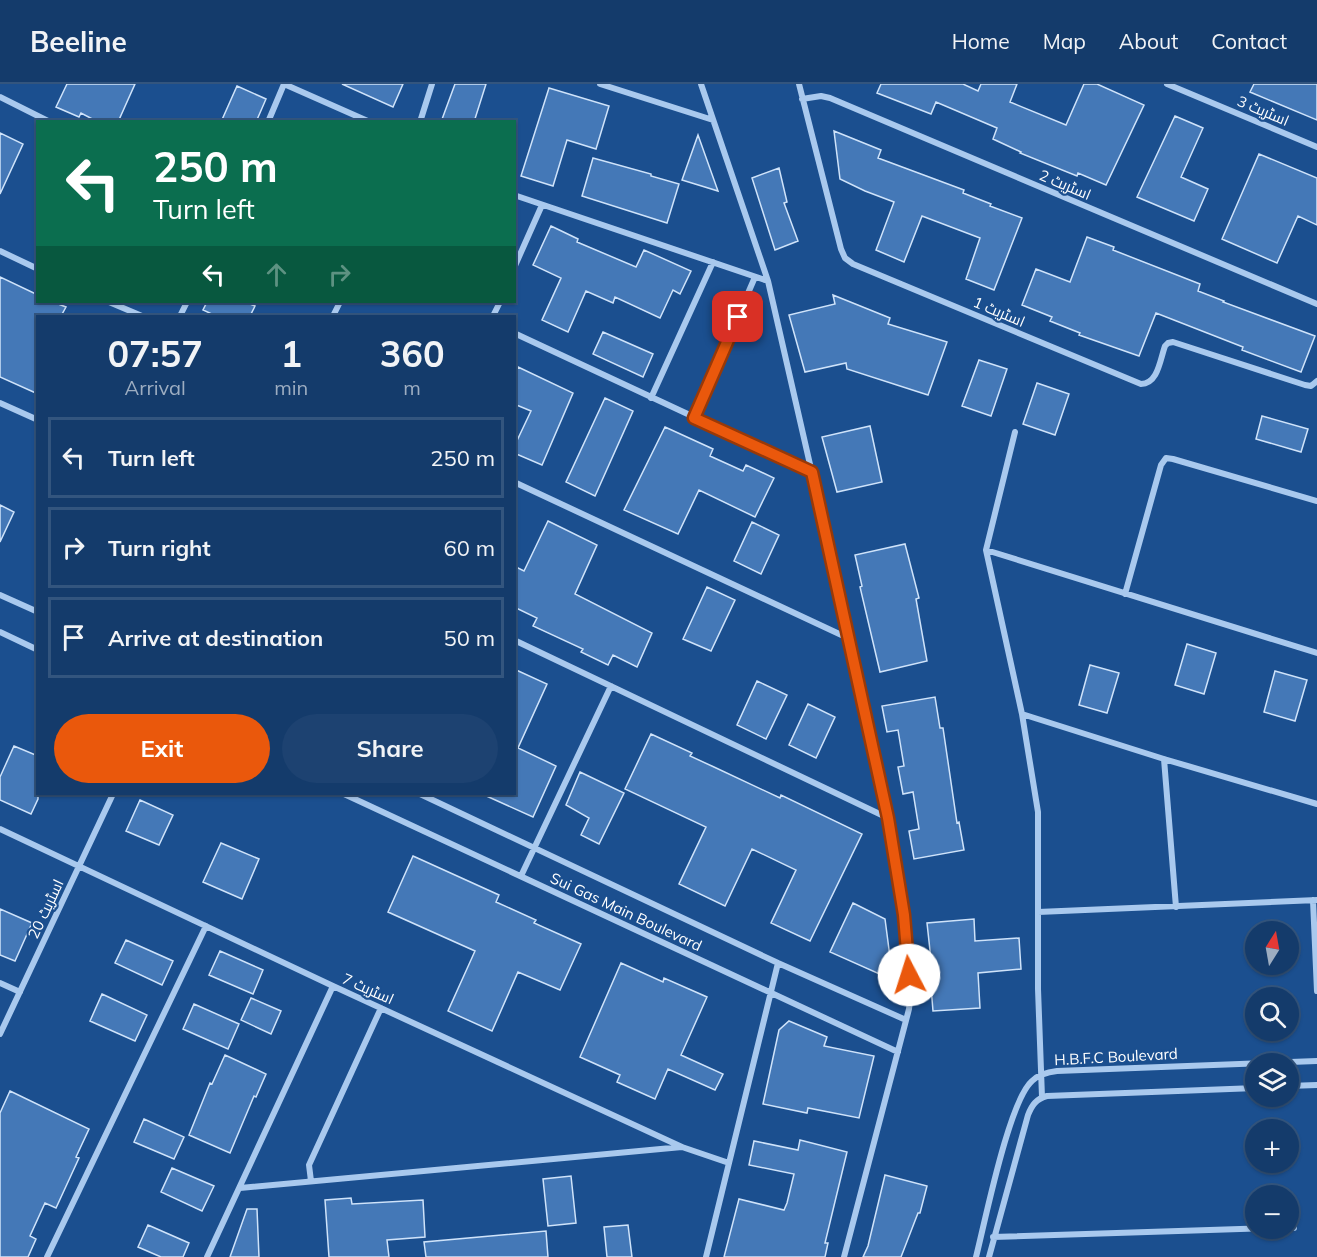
<!DOCTYPE html>
<html lang="en">
<head>
<meta charset="utf-8">
<style>
	:root { --surface:#143b6b; --page:#1d4271; --text:#f1f3f6; --muted:#9dadc1; --line:#33557e; --accent:#ea580c }
	body { margin:0; font-family:Mulish,Cairo,sans-serif; background:var(--page); color:var(--text); height:100vh; display:flex; flex-direction:column; font-size:22px; white-space:nowrap }
	* { box-sizing:border-box; margin:0 }
	p { font-size:20px; color:var(--muted) }
	.icon { flex:none; width:33px; height:33px; fill:none; stroke:currentColor; stroke-width:2; stroke-linecap:round; stroke-linejoin:round }
	.map { position:relative; flex:1; overflow:hidden }
	.drawer { position:absolute; left:36px; top:231px; width:480px; height:480px; display:flex; flex-direction:column; background:var(--surface); border-radius:0px; box-shadow:0 2px 4px #0004,0 0 0 2px var(--line) }
	.drawer>* { flex:none }
	.guide { position:absolute; left:36px; top:36px; width:480px; height:183px; border-radius:0px; box-shadow:0 2px 4px #0004,0 0 0 2px var(--line); background:#0b6e4f; color:#fff; overflow:hidden }
	.needle { width:39px; rotate:11deg }
	.controls { position:absolute; left:1245px; top:837px; display:grid; gap:12px }
	.controls a { display:grid; place-items:center; width:54px; height:54px; border-radius:50%; background:var(--surface); box-shadow:0 2px 4px #0004,0 0 0 2px var(--line); font-size:30px }
	.pin { position:absolute; display:grid; place-items:center; width:51px; height:51px; color:#fff; margin:-26px; border-radius:12px; box-shadow:0 3px 9px #0006 }
	.me { position:absolute; width:66px; margin:-33px; rotate:355deg; stroke-linejoin:round; filter:drop-shadow(0 0 4px #0008) }
	.turn { display:flex; align-items:center; gap:21px; height:126px; padding:0 18px; font-size:27px }
	.turn .icon { width:78px; height:78px; stroke-width:2.5 }
	.turn b { display:block; font-size:42px; line-height:51px }
	.lanes { display:flex; align-items:center; height:57px; padding:0 18px; background:#0003; justify-content:center; gap:30px; direction:ltr }
	.lanes .off { opacity:.35 }
	.eta { display:flex; justify-content:space-evenly; align-items:center; height:102px; text-align:center }
	.eta b { font-size:36px; font-weight:700; line-height:42px }
	.action { display:flex; gap:12px; margin-top:auto; padding:12px 18px }
	.action a { flex:1; height:69px; border-radius:36px; background:var(--accent); color:#fff; font-size:24px; font-weight:700; line-height:69px; text-align:center }
	.action a+a { background:var(--page); color:var(--text) }
	ul { padding:0; list-style:none }
	li { display:flex; align-items:center; gap:18px; height:81px; margin:0 12px 9px; padding:0 6px; border:3px solid var(--line); border-radius:0px }
	li div { flex:1 }
	li b { display:block; font-size:22px }
	li em { font-style:normal }
	header { display:flex; align-items:center; gap:36px; box-sizing:border-box; height:84px; padding:0 30px; background:var(--surface); border-bottom:2px solid var(--line) }
	header strong { font-size:28px }
	nav { display:flex; gap:33px; margin-inline-start:auto; font-size:21px }
	.map>svg:first-child { display:block }
</style>
</head>
<body>
<header>
<strong>Beeline</strong>
<nav><a>Home</a><a>Map</a><a>About</a><a>Contact</a></nav>
</header>
<div class="map">
<svg width="1317" height="1173" viewBox="0 0 1317 1173">
	<rect width="100%" height="100%" fill="#1b4f8f"/>
	<path fill="#4478b7" stroke="#cfe3fa" stroke-width="1.5" d="M67 0H135L118 38H98L81 29 79 33 56 23Z
		M342 0H403L393 23Z
		M455 0H486L474 38H441Z
		M881 0H963L978 7 981 0H1017L1010 18 1066 41 1084 0H1097L1144 21 1106 101 1078 89 1077 92 1020 69 1021 68 993 55 997 44 936 18 931 30 877 9Z
		M1254 0H1317V36L1250 8Z
		M237 2 266 15 256 38H221Z
		M549 4 609 22 596 65 567 56 553 102 521 92Z
		M1175 32 1203 44 1181 93 1208 105 1194 137 1137 113Z
		M834 47 881 66 878 74 964 106 963 109 991 120 990 122 1022 134 994 206 966 195 980 154 922 132 904 178 876 166 894 118 865 107 840 95Z
		M0 49 23 60 0 110Z
		M698 51 718 107 682 96Z
		M1259 70 1317 94V141L1298 132 1277 179 1222 155Z
		M593 74 651 90V92L679 100 667 139 582 112Z
		M779 84 787 118 784 119 798 157 775 166 752 94Z
		M551 142 578 155 577 158 636 183 644 166 691 187 680 210 673 206 660 234 615 213 613 219 586 207 568 248 542 236 561 194 533 181Z
		M1087 153 1114 163 1113 166 1200 200 1198 207 1224 217 1223 218 1315 252 1301 288 1242 266 1243 263 1156 229 1139 272 1079 251 1080 249 1050 237 1052 233 1022 221 1036 185 1070 198Z
		M0 193 38 211V218H53L66 223 61 232H38V310L0 293Z
		M833 211 890 234 888 240 947 258 928 311 847 285 846 279 805 288 789 231 835 220Z
		M207 218H245L255 222 250 232H216L203 226Z
		M603 248 653 270 643 293 593 270Z
		M979 276 1007 285 991 332 962 322Z
		M518 283 573 309 542 381 514 369V363L531 327 514 320V291Z
		M1037 299 1069 310 1055 351 1023 340Z
		M605 314 633 327 595 412 566 398Z
		M1262 332 1308 345 1301 368 1256 355Z
		M870 342 882 398 837 408 822 353Z
		M665 343 713 365 710 372 743 387 746 381 774 394 755 433 699 406 678 450 624 426Z
		M0 421 14 428 0 458Z
		M548 437 597 461 575 510 652 549 637 583 613 571 608 581 581 568 583 565 533 542 537 534 514 523V482L524 487Z
		M752 438 779 451 761 490 734 477Z
		M905 460 919 514 916 515 927 577 880 588 860 503 862 502 855 471Z
		M707 503 735 516 711 567 683 555Z
		M1187 560 1216 569 1204 610 1175 601Z
		M1090 581 1119 589 1107 629 1079 621Z
		M514 585 547 600 518 664 556 682 533 733 482 710H514Z
		M1275 587 1307 596 1295 637 1264 628Z
		M757 597 787 611 766 655 737 641Z
		M935 613 940 644H943L957 739 959 738 964 766 914 775 909 747 919 745 913 708 903 710 898 683 904 682 898 646 887 648 882 622Z
		M808 620 835 633 816 674 789 661Z
		M651 650 692 669 690 672 714 683 780 714 781 711 862 750 810 857 771 839 796 786 752 765 725 822 679 800 706 743 625 705Z
		M14 662 38 672V715L31 730 0 716V693Z
		M580 688 624 709 599 760 581 751 589 734 566 721Z
		M140 716 173 731 159 761 126 747Z
		M221 759 259 775 242 815 203 798Z
		M413 772 499 811 496 818 536 836 534 839 581 860 560 906 518 888 492 947 448 927 475 867 388 828Z
		M853 819 885 835 893 896 830 868Z
		M0 825 32 839 15 877 0 871Z
		M974 835 975 857 1019 854 1021 885 978 889 980 924 933 927 931 903H934L927 839Z
		M126 856 173 877 162 901 115 879Z
		M220 867 263 886 253 910 209 891Z
		M621 879 663 898 664 894 707 913 681 971 723 990 715 1006 668 985 655 1015 617 998 620 991 580 973Z
		M102 910 147 931 135 957 90 937Z
		M251 914 281 927 271 950 241 936Z
		M194 920 239 940 228 965 183 945Z
		M789 937 827 953 824 962 874 972 859 1034 808 1024 807 1029 763 1020 779 946Z
		M225 971 266 990 256 1013 254 1012 230 1069 189 1051 210 999 212 1000Z
		M10 1007 89 1045 76 1073 79 1074 56 1124 45 1119 30 1152 36 1155 28 1173H0V1029Z
		M144 1035 184 1053 174 1075 134 1058Z
		M800 1056 847 1068 825 1159H828L825 1173H724L739 1115 784 1126 787 1119 794 1090 749 1081 754 1057 798 1066Z
		M172 1084 214 1102 202 1127 161 1108Z
		M885 1091 927 1102 920 1129H918L901 1173H863L868 1162Z
		M571 1092 576 1139 548 1142 543 1095Z
		M351 1114 352 1120 423 1116 425 1153 387 1156 389 1173H329L325 1116Z
		M247 1125H257L259 1173H230Z
		M148 1141 189 1159 183 1173H161L138 1163Z
		M628 1141 632 1173H607L604 1143Z
		M546 1147 548 1173H426L424 1158Z"/>
	<g fill="none" stroke-linecap="round" stroke-linejoin="round">
		<path stroke="#a9c9ee" stroke-width="6" d="M284 0 370 38
			M600 0 713 36
			M701 0 768 197 850 555 888 734 904 831 911 908 909 925 844 1173
			M799 0 841 165 845 174 853 180 1141 300C1158 300 1160 276 1165 262L1168 259 1173 258 1305 301 1311 302 1317 297
			M1167 0 1317 63
			M0 13 50 38
			M802 15 821 12 830 14 1317 220
			M268 38 284 0
			M420 38 432 0
			M514 111 768 197
			M0 167 38 185
			M514 184 542 121
			M109 218 142 232
			M180 232 187 218
			M333 232 340 218
			M493 232 500 218
			M514 249 812 388
			M651 314 713 178
			M0 319 38 336
			M694 334 755 193
			M1015 348 986 466 1022 630 1038 728V905L1042 1013
			M514 398 850 555
			M986 466 1317 569
			M1125 510 1161 381 1166 374 1173 375 1317 417
			M0 511 38 528
			M0 548 38 566
			M514 556 888 734
			M1022 630 1164 675 1317 720
			M1164 675 1176 823
			M344 710 898 968
			M420 710 778 879 906 936
			M0 745 333 902 682 1063 729 1079
			M521 792 611 602
			M1313 816 1317 907
			M1038 828 1317 816
			M0 899 20 908
			M0 950 113 710
			M1288 1002 1317 1001
			M311 1097 309 1081 381 924
			M240 1104 682 1063
			M1288 1144H1294
			M993 1153 1271 1144
			M47 1173 206 842
			M207 1173 333 902
			M706 1173 778 879
			M976 1173C985 1138 1009 1017 1032 997 1039 990 1048 988 1057 987L1317 977
			M989 1173 1028 1031C1032 1021 1036 1015 1047 1012L1256 1004"/>
	</g>
	<g fill="none" stroke-linecap="round" stroke-linejoin="round">
		<g stroke="#983908" stroke-width="15">
			<path id="route" d="M738 233 694 334 812 388 888 734 904 831 909 891"/>
		</g>
		<use href="#route" stroke="#ea580c" stroke-width="10"/>
	</g>
	<g text-anchor="middle" stroke-width="4.5" stroke-linejoin="round" paint-order="stroke">
		<g font-size="15" fill="#fff" stroke="#1b4f8f">
			<text transform="translate(1263 27) rotate(23)" y="5">اسٹریٹ 3</text>
			<text transform="translate(1065 101) rotate(23)" y="5">اسٹریٹ 2</text>
			<text transform="translate(999 228) rotate(23)" y="5">اسٹریٹ 1</text>
			<text transform="translate(46 825) rotate(-65)" y="5">اسٹریٹ 20</text>
			<text transform="translate(626 828) rotate(25)" y="5">Sui Gas Main Boulevard</text>
			<text transform="translate(368 905) rotate(24)" y="5">اسٹریٹ 7</text>
			<text transform="translate(1116 973) rotate(-3)" y="5">H.B.F.C Boulevard</text>
		</g>
	</g>
</svg>
<div class="controls">
<a><svg class="needle" viewBox="-14 -14 28 28"><path d="M0-13l5 13h-10z" fill="#e53935"/><path d="M0 13l5-13h-10z" fill="#9dadc1"/></svg></a>
<a><svg class="icon" aria-label="search" viewBox="0 0 24 24"><circle cx="10" cy="10" r="6"/><path d="M15 15l6 6"/></svg></a>
<a><svg class="icon" aria-label="layers" viewBox="0 0 24 24"><path d="M12 4l9 5-9 5-9-5zM3 14l9 5 9-5"/></svg></a>
<a>+</a>
<a>−</a>
</div>
<div class="pin" style="left:738px;top:233px;background:#d93025"><svg class="icon" aria-label="arrive" viewBox="0 0 24 24"><path d="M6 21V4h12l-3 4 3 4H6"/></svg></div>
<svg class="me" style="left:909px;top:891px" viewBox="-20 -20 40 40"><circle r="19" fill="#fff"/><path d="M0-13L10 11 0 6-10 11z" fill="#ea580c"/></svg>
<div class="guide">
<div class="turn"><svg class="icon" aria-label="left" viewBox="0 0 24 24"><path d="M17 20v-9H6M10 6l-5 5 5 5"/></svg><div><b>250 m</b>Turn left</div></div>
<div class="lanes"><svg class="icon" aria-label="left" viewBox="0 0 24 24"><path d="M17 20v-9H6M10 6l-5 5 5 5"/></svg><svg class="icon off" aria-label="ahead" viewBox="0 0 24 24"><path d="M12 20V5M6 11l6-6 6 6"/></svg><svg class="icon off" aria-label="right" viewBox="0 0 24 24"><path d="M7 20v-9h11M14 6l5 5-5 5"/></svg></div>
</div>
<section class="drawer">
<div class="eta">
<div><b>07:57</b><p>Arrival</p></div>
<div><b>1</b><p>min</p></div>
<div><b>360</b><p>m</p></div>
</div>
<ul>
<li><svg class="icon" aria-label="left" viewBox="0 0 24 24"><path d="M17 20v-9H6M10 6l-5 5 5 5"/></svg><div><b>Turn left</b></div><em>250 m</em></li>
<li><svg class="icon" aria-label="right" viewBox="0 0 24 24"><path d="M7 20v-9h11M14 6l5 5-5 5"/></svg><div><b>Turn right</b></div><em>60 m</em></li>
<li><svg class="icon" aria-label="arrive" viewBox="0 0 24 24"><path d="M6 21V4h12l-3 4 3 4H6"/></svg><div><b>Arrive at destination</b></div><em>50 m</em></li>
</ul>
<div class="action"><a>Exit</a><a>Share</a></div>
</section>
</div>
</body>
</html>
